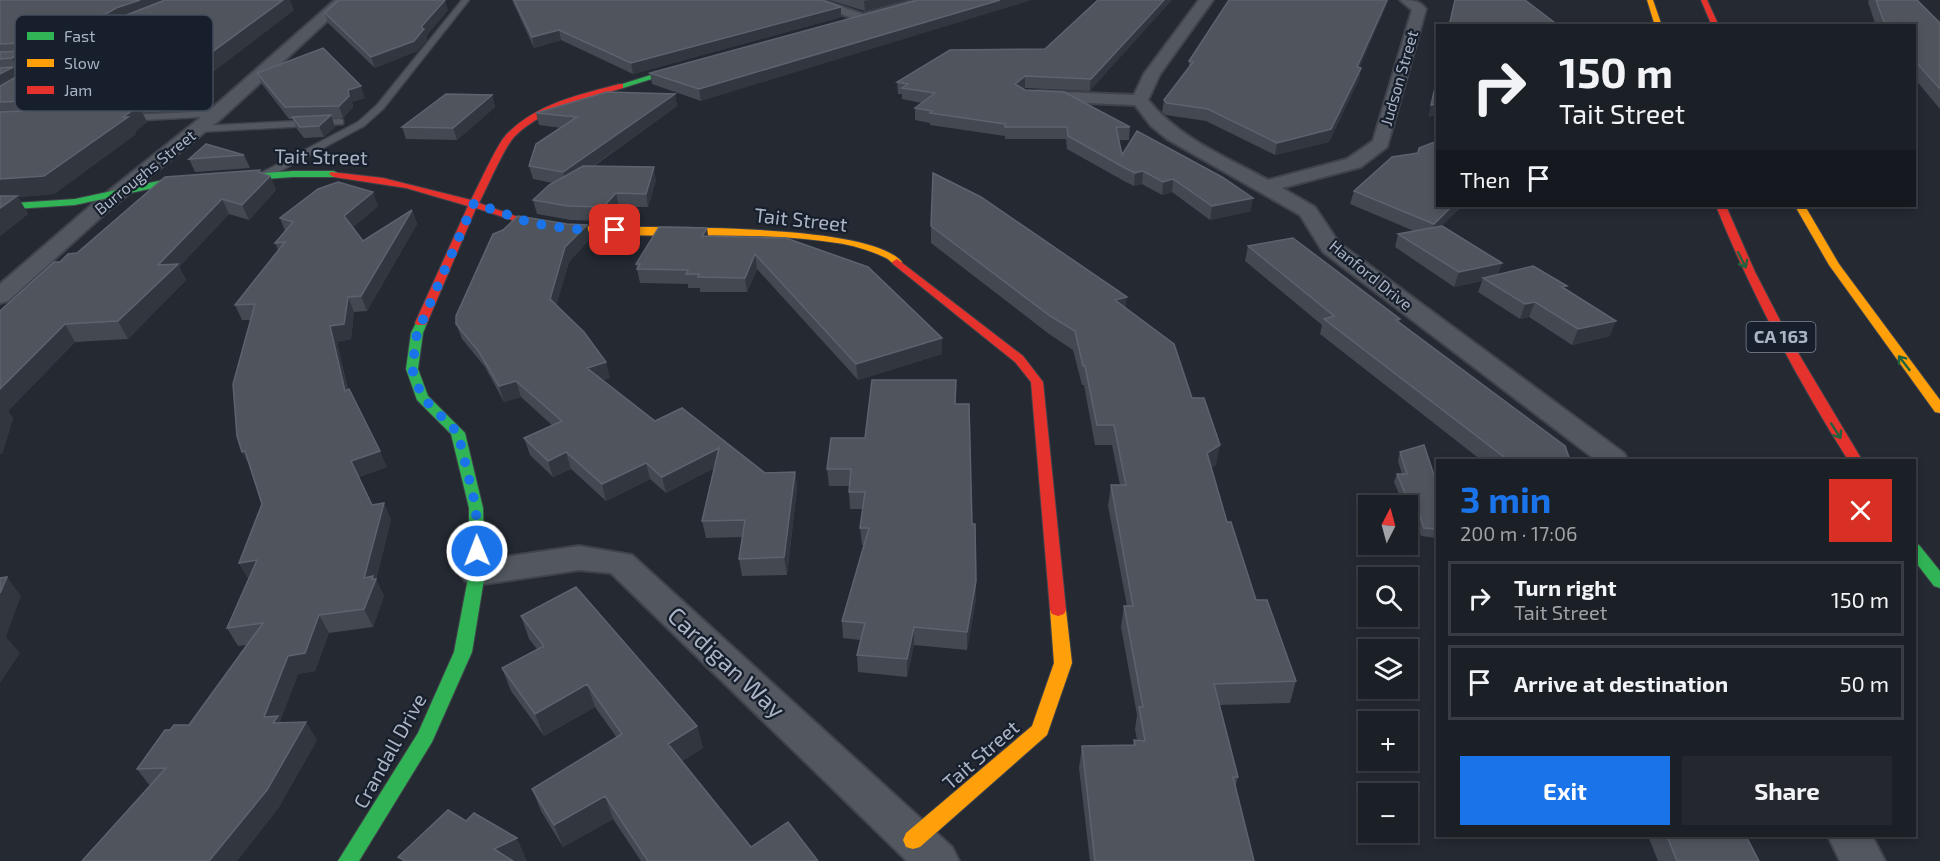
<!DOCTYPE html>
<html lang="en">
<head>
<meta charset="utf-8">
<style>
	:root { --surface:#1b1f26; --page:#24272e; --text:#f1f3f6; --muted:#a0a2a7; --line:#393d43; --accent:#1a73e8 }
	body { margin:0; font-family:"Exo 2",sans-serif; background:var(--page); color:var(--text); height:100vh; display:flex; flex-direction:column; font-size:22px; white-space:nowrap }
	* { box-sizing:border-box; margin:0 }
	p { font-size:20px; color:var(--muted) }
	.icon { flex:none; width:33px; height:33px; fill:none; stroke:currentColor; stroke-width:2; stroke-linecap:round; stroke-linejoin:round }
	.map { position:relative; flex:1; overflow:hidden }
	.sheet { position:absolute; left:1436px; top:459px; width:480px; height:378px; display:flex; flex-direction:column; background:var(--surface); border-radius:0px; box-shadow:0 3px 9px #0003,0 0 0 2px var(--line) }
	.sheet>* { flex:none }
	.banner { position:absolute; left:1436px; top:24px; width:480px; height:183px; border-radius:0px; box-shadow:0 3px 9px #0003,0 0 0 2px var(--line); background:#1b1f26; color:var(--text); overflow:hidden }
	.needle { width:39px; rotate:6deg }
	.tools { position:absolute; left:1358px; top:495px; display:grid; gap:12px }
	.tools a { display:grid; place-items:center; width:60px; height:60px; border-radius:0px; background:var(--surface); box-shadow:0 3px 9px #0003,0 0 0 2px var(--line); font-size:30px }
	.pin { position:absolute; display:grid; place-items:center; width:51px; height:51px; color:#fff; margin:-26px; border-radius:12px; box-shadow:0 3px 9px #0006 }
	.me { position:absolute; width:66px; margin:-33px; rotate:359deg; stroke-linejoin:round; filter:drop-shadow(0 0 4px #0008) }
	.turn { display:flex; align-items:center; gap:21px; height:126px; padding:0 24px; font-size:27px }
	.turn .icon { width:78px; height:78px; stroke-width:2.5 }
	.turn b { display:block; font-size:42px; line-height:51px }
	.then { display:flex; align-items:center; height:57px; padding:0 24px; background:#0003; gap:12px; font-size:22px }
	.round { display:grid; place-items:center; flex:none; width:63px; height:63px; border-radius:0px; background:var(--page) }
	.head { display:flex; align-items:center; justify-content:space-between; height:102px; padding:0 24px }
	h1 { font-size:36px; font-weight:700; line-height:45px; color:var(--accent) }
	.cta { display:flex; gap:12px; margin-top:auto; padding:12px 24px }
	.cta a { flex:1; height:69px; border-radius:0px; background:var(--accent); color:#fff; font-size:24px; font-weight:700; line-height:69px; text-align:center }
	.cta a+a { background:var(--page); color:var(--text) }
	ul { padding:0; list-style:none }
	li { display:flex; align-items:center; gap:18px; height:75px; margin:0 12px 9px; padding:0 12px; border:3px solid var(--line); border-radius:0px }
	li div { flex:1 }
	li b { display:block; font-size:22px }
	li em { font-style:normal }
	.map>svg:first-child { display:block }
</style>
</head>
<body>
<div class="map">
<svg width="1940" height="861" viewBox="0 0 1940 861">
	<rect width="100%" height="100%" fill="#242932"/>
	<g fill="none" stroke-linecap="round" stroke-linejoin="round">
		<g stroke="#40434b" stroke-width="3">
			<path id="lane" d="M462 0H469L383 109 364 126 269 177H261V173L358 122 377 105Z
				M49 59 53 61 52 63 26 80 0 82V76H21L39 64 0 65V61Z
				M216 111 221 114 219 116 126 121 121 118 126 115Z
				M340 119 343 120V124L198 132 193 129 198 126Z"/>
		</g>
		<g stroke="#40434b" stroke-width="4">
			<path id="street" d="M335 0H350L222 118 110 209 8 301 0 303V284L96 201 210 110Z
				M802 0H822L863 14 914 0H936L934 3 863 22Z
				M1199 0H1213L1160 74 1148 100C1179 138 1226 157 1268 180L1347 159 1373 141 1412 10 1400 0C1411 0 1419 0 1426 9L1387 147 1361 167 1282 188 1315 207 1339 243 1624 453 1628 460H1596L1323 252 1300 215 1167 139 1151 126 1135 105 1038 101 1030 96 1038 91 1134 95 1144 74Z
				M579 546 632 555 952 847 959 861H907L611 573 579 570 477 585 465 581 460 573 465 565 477 561Z
				M1828 836H1872L1885 861H1840Z"/>
		</g>
		<g stroke="#40434b" stroke-width="2">
			<path id="fast" d="M692 62 699 64 623 88 616 86Z
				M293 171H334L339 174 334 177H293L163 186 75 205 0 210V204L75 199 163 180Z
				M421 319 427 323 423 333 418 369 428 396 465 433 483 508 485 573 472 652 432 742 359 861H338L418 733 454 652 469 573V508L451 434 417 400 406 369 411 333 417 321Z
				M1914 544 1919 545 1940 571V588L1934 586 1914 560Z"/>
		</g>
		<g stroke="#40434b" stroke-width="2">
			<path id="slow" d="M1647 0H1653L1662 26H1655Z
				M1795 206H1805L1839 264 1940 400V413L1935 412 1829 265Z
				M524 218C540 221 557 225 574 226 636 229 866 220 902 262L897 265C892 264 890 260 886 258 872 251 852 245 837 243 733 226 624 247 520 223V219Z
				M1058 604 1064 606 1066 610 1072 663 1047 735 920 847 913 849 906 847 903 840 906 833 1032 726 1054 663 1050 610 1052 606Z"/>
		</g>
		<g stroke="#40434b" stroke-width="2">
			<path id="jam" d="M1701 0H1707L1719 26H1712Z
				M620 84H623V88C585 99 543 108 514 137 504 148 487 188 479 203L529 221 524 224 476 208 427 323 425 325H417L415 323 468 206 406 188 334 177 329 174 331 172 383 178 471 200C479 185 496 146 506 135 535 104 581 94 620 84Z
				M1716 206H1726L1755 272 1788 336 1862 460H1848C1797 379 1752 295 1716 206Z
				M897 259 1023 356 1043 382 1066 610 1064 614 1058 616 1052 614 1050 610 1031 382 1015 362 893 264 892 262Z"/>
		</g>
		<use href="#lane" fill="#535860" fill-rule="evenodd"/>
		<use href="#street" fill="#535860" fill-rule="evenodd"/>
		<use href="#fast" fill="#30b455" fill-rule="evenodd"/>
		<use href="#slow" fill="#ff9f0a" fill-rule="evenodd"/>
		<use href="#jam" fill="#e5322d" fill-rule="evenodd"/>
	</g>
	<path fill="#444851" fill-rule="evenodd" d="M0 0 294 10 160 112 142 113 147 122 135 132 136 134 54 194 18 197 28 214 0 236ZM49 57H50L18 76 17 74H20L31 66 27 58Z
		M512 0H822L841 17 633 74 561 40 534 48Z
		M829 0H905L865 11Z
		M918 0 701 101 652 84 650 73Z
		M1098 0 1090 91 1025 88 1023 89 1130 127 1129 140H1119L1122 155 1251 211 1210 220 1172 192 1162 195 1142 184 1134 186 1124 181 1067 149 1066 139H1005V136L930 125V123L915 120V108L922 103 902 99V94H898L897 82 1045 49Z
		M1869 0H1917L1940 23V109L1914 78V26H1876L1868 2Z
		M448 10 426 36 427 40 417 51 375 68 328 23 325 13Z
		M1189 61 1359 67 1361 68 1359 79 1329 142 1275 155 1206 121 1166 115 1162 112 1164 100 1189 67Z
		M257 73 365 98 352 102 353 107 343 118H332L335 127 324 137 304 138 297 129 293 119H289L262 84Z
		M675 94 677 106 594 166 656 180 648 207H619L606 221 571 220 537 214 533 200 553 183 533 179 529 166 561 128 539 125 536 113Z
		M492 95 495 107 457 140 406 139 402 127Z
		M1418 153 1437 206H1462L1441 226 1502 263 1498 274 1566 290 1610 336 1572 345 1529 317 1520 319 1478 292 1482 281 1454 287 1395 247 1398 234 1414 231 1350 204 1354 191Z
		M244 155 250 168 195 172 189 159Z
		M262 173 270 176 276 190 249 220 229 214 179 267 186 280 128 339 75 342 8 411 13 418 2 454 0 311 60 262Z
		M378 206 353 227 363 241 412 210 417 224 367 311 354 312 351 339 337 342 348 390 387 467 359 477 372 505 384 503 391 520 376 580 384 596 373 627 329 633 315 671 298 674 280 721 282 723 317 740 279 807 237 861H82L150 786 137 769 170 730 189 725 248 645 238 646 227 628 249 580 239 563 262 504 251 468 242 452 251 320H242L235 305 278 250 275 243 285 231 280 218Z
		M567 224 587 225 590 239 569 262 556 305 610 378 602 380 655 421 765 473 795 472 797 488 787 575 742 576 739 559 743 537 706 538 702 521 714 468 666 493 650 479 606 501 571 469 553 477 530 455 524 438 553 426 521 397 504 402 485 367 462 339 456 324Z
		M931 226 1126 308 1192 398 1216 465 1211 468 1227 522 1256 600 1296 681 1290 703 1219 705 1238 777 1235 788 1254 861H1090L1079 768 1082 746 1133 745 1134 740H1137L1135 729 1137 715 1121 627 1124 606H1127L1108 506 1111 485H1120L1112 445H1095L1084 385H1082L1073 350 1049 334 931 243Z
		M708 236 786 238 942 338V354L858 380 757 269 747 292H700V288H688V284L640 283 636 264Z
		M1248 246 1400 319 1399 322 1570 460H1481L1320 334 1322 325 1245 261Z
		M956 404 972 524 976 581V599L967 650 914 645 907 677 858 672 857 655 860 640 843 638 842 621 864 545H862L860 528 863 509H850L849 492V486H829L827 469 865 438Z
		M1400 452 1437 484V538L1421 536 1413 512H1407V506H1404L1394 482 1397 474H1402L1398 461Z
		M521 616 697 726 703 748 682 761 751 847 818 861H641L613 819 563 847 541 811 532 789 617 738 595 707 544 736 511 691 502 668 537 649 529 639Z
		M1648 836H1746L1758 861H1658Z"/>
	<path fill="#32373f" d="M140 0H169L55 63 47 48 116 8Z
		M283 0H290L294 10 160 112 152 96Z
		M445 0 448 10 426 36 427 40 417 51 375 68 371 57 421 27Z
		M870 0H905L865 11 864 1Z
		M1000 0H1032L701 101 699 89Z
		M1164 0H1172L1090 91 1091 79Z
		M1387 0H1389L1355 78 1357 67Z
		M841 7V17L633 74 631 63Z
		M559 30 561 40 534 48 532 37Z
		M23 51 31 66 20 74 12 58Z
		M13 67 21 83 0 95V74Z
		M1361 68 1359 79 1329 142 1275 155 1277 143Z
		M1025 76V88L1015 96V84Z
		M361 86 365 98 352 102 353 107 343 118 339 106 348 90Z
		M675 94 677 106 566 185 563 172Z
		M492 95 495 107 457 140 453 128Z
		M1437 104V115L1428 117 1431 105Z
		M139 106 147 122 135 132 136 134 54 194 18 197 28 214 0 236V179L123 117Z
		M331 115 335 127 324 137 319 126Z
		M654 167 656 180 648 207 646 194Z
		M260 170 265 181 270 176 276 190 249 220 242 205Z
		M1143 171 1142 184 1134 186 1135 173Z
		M1173 179 1172 192 1162 195 1163 182Z
		M373 192 378 206 350 230 344 216Z
		M616 193 619 207 606 221 603 207Z
		M1253 198 1251 211 1210 220 1212 206Z
		M222 199 229 214 179 267 186 280 128 339 118 321 158 265Z
		M1452 206H1462L1430 238 1434 224Z
		M412 210 417 224 367 311 361 296Z
		M587 225 590 239 569 262 554 314 550 299 565 247Z
		M707 228 709 242 702 236Z
		M755 254 757 269 747 292 745 278Z
		M1502 263 1497 277 1483 278 1482 281 1454 287 1459 272Z
		M348 297 354 312 351 339 337 342 351 407 345 391 330 326Z
		M1127 297 1125 315 1115 300Z
		M1535 302 1529 317 1520 319 1525 304Z
		M1616 321 1610 336 1572 345 1578 329Z
		M65 324 75 342 8 411 13 418 2 454H0V389Z
		M942 338V354L858 380 856 364Z
		M606 362 610 378 591 384 587 368Z
		M516 381 521 397 504 402 499 386Z
		M1220 445 1216 465 1203 473 1207 453Z
		M719 448 722 464 666 493 662 477Z
		M245 451 251 468 242 452Z
		M380 451 387 467 359 477 351 461Z
		M566 452 571 469 553 477 548 461Z
		M646 463 650 479 606 501 602 484Z
		M795 472 797 488 787 575 784 557Z
		M384 503 391 520 376 580 384 596 373 627 364 609V578Z
		M257 560 249 581 239 563Z
		M7 577 21 596 6 637 20 653 0 683V593Z
		M976 581V599L967 650V632Z
		M319 615 329 633 315 671 298 674 280 721 289 734 264 717 288 656Z
		M914 627V645L907 677V659Z
		M587 684 595 707 544 736 535 714Z
		M306 722 317 740 279 807 237 861H209Z
		M697 726 703 748 675 766 668 744Z
		M605 796 613 819 563 847 554 825Z
		M517 838 527 861H500L494 849Z"/>
	<path fill="#4f545d" stroke="#5d636e" stroke-width="1.5" d="M0 0H140L116 8 47 48 46 44 41 42 0 44Z
		M165 0H283L152 96 0 102V86L124 16Z
		M339 0H445L421 27 424 29 414 41 371 57 325 13Z
		M514 0H822L841 7 631 63 559 30 532 37Z
		M918 0H1000L699 89 650 73Z
		M1098 0H1164L1091 79 1025 76 1015 84 1025 90 1064 92 1130 127H1116L1122 155 1137 131 1222 177 1253 198 1212 206 1173 179 1163 182 1143 171 1135 173 1125 168 1068 136 1067 127H1005V124L930 113 932 111 915 108 935 93 902 88 908 84 897 82 950 50 1045 49Z
		M1229 0H1387L1357 67 1361 68 1331 129 1277 143 1208 109 1167 103 1164 100 1193 62 1189 61Z
		M1455 0H1525L1559 26H1449Z
		M1876 0H1917L1940 23V89L1914 60V26H1900L1899 24 1884 22Z
		M323 48 361 86 348 90 349 96 339 106 285 107 257 73Z
		M23 51 12 58 0 59V52Z
		M13 67 0 74V68Z
		M1437 79V104L1431 105Z
		M607 92 675 94 563 172 529 166 536 144 577 117 536 113 540 112Z
		M446 94 492 95 453 128 402 127Z
		M139 106 123 117H128L44 176 0 179V112Z
		M331 115 319 126 300 127 292 117Z
		M1437 141V206H1452L1434 224 1354 191 1392 157 1418 153 1419 148Z
		M206 144 244 155 189 159Z
		M583 166 654 167 646 194 616 193 603 207 568 206 533 200 549 185Z
		M260 170 259 172 270 176 242 205 222 199 158 265 178 264 118 321 65 324 0 389V311L54 262H60L68 254 77 253 165 177Z
		M933 173 981 197 1127 297 1115 300 1174 344 1192 398H1204L1220 445 1207 453 1227 522H1231L1256 600H1267L1296 681 1214 684 1238 777H1233L1254 861H1095L1082 746 1135 745 1134 740 1145 741 1139 707H1143L1124 606H1133L1111 485H1126L1114 425H1097L1085 366H1083L1075 331 1050 316 931 226Z
		M338 182 373 192 344 216 363 241 412 210 361 296 348 297 344 324 330 326 345 391 349 389 380 451 351 461 372 505 384 503 364 578 373 576 372 579H376L364 609 319 615 305 653 288 656 264 717 278 716 273 723 306 722 267 790 209 861H82L166 768 137 769 165 730H170L174 725H189L263 623 227 628 257 560 239 563 262 504 245 451 242 452 237 436 233 384 255 304 235 305 285 242 275 243 293 222 280 218 318 189Z
		M0 196H17L0 208Z
		M518 216 567 224 587 225 565 247 550 299 584 332 606 362 587 368 655 421 682 408 765 473 795 472 784 557 739 559 745 520 702 521 719 448 662 477 646 463 602 484 566 452 548 461 524 438 562 421 516 381 499 386 479 352 456 324V316L493 234 503 230Z
		M1442 226 1502 263 1459 272 1398 234Z
		M659 227 707 228 702 236 786 238 868 267 942 338 856 364 755 254 745 278 698 277 699 274H686L688 270 637 269 640 264H636Z
		M1293 238 1400 319 1396 320 1565 446 1570 460H1508L1324 319 1334 316 1248 246Z
		M1533 266 1567 286 1562 287 1616 321 1578 329 1535 302 1525 304 1483 278Z
		M872 380H956L955 404H969L972 524H975L976 581 967 632 914 627 907 659 857 655 865 623 842 621 869 528H860L865 492H849L851 469H827L831 438H865Z
		M1424 445 1437 484V529L1424 528 1416 504 1409 503 1397 474H1407L1400 452Z
		M7 577 0 593V578Z
		M576 587 697 726 668 744 751 847 788 822 818 861H648L605 796 554 825 532 789 622 734 587 684 535 714 502 668 544 646 521 616Z
		M448 810 466 821 474 813 517 838 494 849 513 861H405L398 857Z
		M1667 836H1746L1759 861H1677Z"/>
	<defs><path id="oneway-shaft" d="M-6 0H5M1.5-3L5.5 0L1.5 3" fill="none" stroke-width="1.6" stroke-linecap="round" stroke-linejoin="round" transform="scale(1.5)"/></defs>
	<g stroke="#22623e">
		<use href="#oneway-shaft" transform="translate(1742 260) rotate(63)"/>
		<use href="#oneway-shaft" transform="translate(1904 363) rotate(-128)"/>
		<use href="#oneway-shaft" transform="translate(1836 431) rotate(57)"/>
	</g>
	<g fill="none" stroke-linecap="round" stroke-linejoin="round">
		<path stroke="#1a73e8" stroke-width="10" stroke-dasharray="0 18" d="M477 551 476 508 458 433 422 397 412 369 417 333 474 203 531 223 570 229 615 230"/>
	</g>
	<g text-anchor="middle" stroke-width="4.5" stroke-linejoin="round" paint-order="stroke">
		<g font-size="16" fill="#abb4c5" stroke="#171f2c">
			<text transform="translate(1399 78) rotate(-74)" y="6">Judson Street</text>
			<text transform="translate(145 172) rotate(-39)" y="6">Burroughs Street</text>
			<text transform="translate(1371 275) rotate(39)" y="6">Hanford Drive</text>
		</g>
		<rect fill="#171f2c" stroke="#7f8797" stroke-width="1.5" x="1746.5" y="322" width="69" height="30" rx="4.5"/>
		<g font-size="18" font-weight="bold" fill="#abb4c5">
			<text x="1781" y="343">CA 163</text>
		</g>
		<g font-size="20" fill="#abb4c5" stroke="#171f2c">
			<text transform="translate(321 157) rotate(1)" y="7">Tait Street</text>
			<text transform="translate(801 220) rotate(6)" y="7">Tait Street</text>
			<text transform="translate(390 751) rotate(-61)" y="7">Crandall Drive</text>
			<text transform="translate(981 755) rotate(-41)" y="7">Tait Street</text>
		</g>
		<g font-size="24" fill="#abb4c5" stroke="#171f2c">
			<text transform="translate(726 663) rotate(43)" y="8">Cardigan Way</text>
		</g>
	</g>
	<rect x="15" y="15" width="198" height="96" rx="9" fill="#171f2c" stroke="#434c5a" stroke-width="1.5"/>
	<rect x="27" y="32" width="27" height="8" fill="#30b455"/>
	<rect x="27" y="59" width="27" height="8" fill="#ff9f0a"/>
	<rect x="27" y="86" width="27" height="8" fill="#e5322d"/>
	<g font-size="16" fill="#abb4c5">
		<text x="64" y="42">Fast</text>
		<text x="64" y="69">Slow</text>
		<text x="64" y="96">Jam</text>
	</g>
</svg>
<div class="tools">
<a><svg class="needle" viewBox="-14 -14 28 28"><path d="M0-13l5 13h-10z" fill="#e53935"/><path d="M0 13l5-13h-10z" fill="#a0a2a7"/></svg></a>
<a><svg class="icon" aria-label="search" viewBox="0 0 24 24"><circle cx="10" cy="10" r="6"/><path d="M15 15l6 6"/></svg></a>
<a><svg class="icon" aria-label="layers" viewBox="0 0 24 24"><path d="M12 4l9 5-9 5-9-5zM3 14l9 5 9-5"/></svg></a>
<a>+</a>
<a>−</a>
</div>
<div class="pin" style="left:615px;top:230px;background:#d93025"><svg class="icon" aria-label="arrive" viewBox="0 0 24 24"><path d="M6 21V4h12l-3 4 3 4H6"/></svg></div>
<svg class="me" style="left:477px;top:551px" viewBox="-20 -20 40 40"><circle r="17" fill="#1a73e8" stroke="#fff" stroke-width="3"/><path d="M0-11L8 9 0 5-8 9z" fill="#fff"/></svg>
<div class="banner">
<div class="turn"><svg class="icon" aria-label="right" viewBox="0 0 24 24"><path d="M7 20v-9h11M14 6l5 5-5 5"/></svg><div><b>150 m</b>Tait Street</div></div>
<div class="then">Then<svg class="icon" aria-label="arrive" viewBox="0 0 24 24"><path d="M6 21V4h12l-3 4 3 4H6"/></svg></div>
</div>
<section class="sheet">
<div class="head"><div><h1>3 min</h1><p>200 m · 17:06</p></div><a class="round" style="background:#d93025;color:#fff"><svg class="icon" aria-label="close" viewBox="0 0 24 24"><path d="M6 6l12 12M18 6L6 18"/></svg></a></div>
<ul>
<li><svg class="icon" aria-label="right" viewBox="0 0 24 24"><path d="M7 20v-9h11M14 6l5 5-5 5"/></svg><div><b>Turn right</b><p>Tait Street</p></div><em>150 m</em></li>
<li><svg class="icon" aria-label="arrive" viewBox="0 0 24 24"><path d="M6 21V4h12l-3 4 3 4H6"/></svg><div><b>Arrive at destination</b></div><em>50 m</em></li>
</ul>
<div class="cta"><a>Exit</a><a>Share</a></div>
</section>
</div>
</body>
</html>
